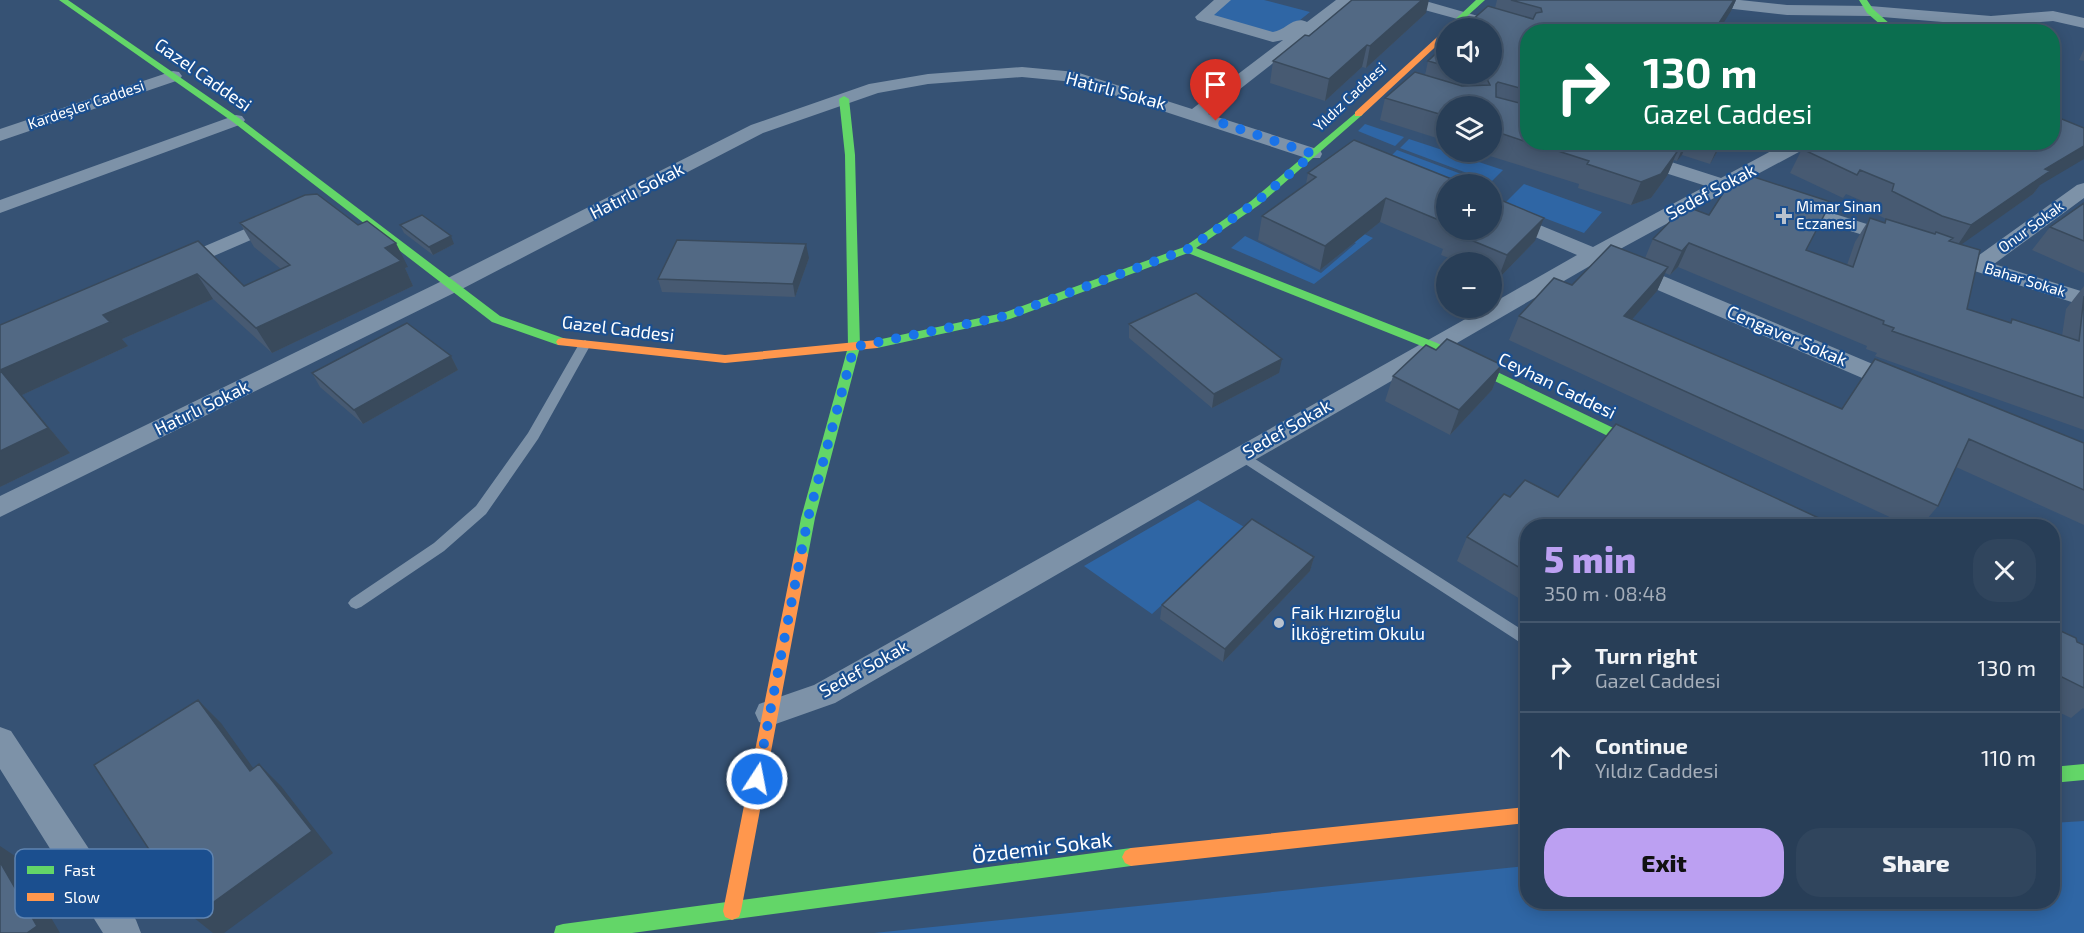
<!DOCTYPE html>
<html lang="en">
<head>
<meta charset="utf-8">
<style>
	:root { --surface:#283e57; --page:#30455d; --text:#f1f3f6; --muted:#a5aeba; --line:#44576d; --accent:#bca0f2 }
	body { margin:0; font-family:"Exo 2",sans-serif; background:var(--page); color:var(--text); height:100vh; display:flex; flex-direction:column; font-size:22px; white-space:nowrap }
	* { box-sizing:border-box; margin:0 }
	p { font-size:20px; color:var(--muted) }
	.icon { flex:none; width:33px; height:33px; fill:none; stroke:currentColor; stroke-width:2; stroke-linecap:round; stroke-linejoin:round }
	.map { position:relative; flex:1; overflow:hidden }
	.side { position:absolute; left:1520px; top:519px; width:540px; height:390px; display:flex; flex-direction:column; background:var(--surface); border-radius:24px; box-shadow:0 3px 15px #0003,0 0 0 2px var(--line) }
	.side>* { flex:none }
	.top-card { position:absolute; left:1520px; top:24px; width:540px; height:126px; border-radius:24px; box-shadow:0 3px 15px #0003,0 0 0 2px var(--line); background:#0b6e4f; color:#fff; overflow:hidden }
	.controls { position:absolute; left:1436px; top:18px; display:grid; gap:12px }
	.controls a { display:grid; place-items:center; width:66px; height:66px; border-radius:50%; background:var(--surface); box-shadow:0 3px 15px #0003,0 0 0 2px var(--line); font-size:30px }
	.pin { position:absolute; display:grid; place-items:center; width:51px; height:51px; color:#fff; margin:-62px -26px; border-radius:50% 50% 50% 0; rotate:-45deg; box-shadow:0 0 6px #0007 }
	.pin .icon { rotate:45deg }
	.me { position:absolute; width:66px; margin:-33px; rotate:11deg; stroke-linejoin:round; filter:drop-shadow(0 0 4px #0008) }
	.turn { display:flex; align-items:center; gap:21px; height:126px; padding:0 24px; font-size:27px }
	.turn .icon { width:78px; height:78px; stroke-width:2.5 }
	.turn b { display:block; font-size:42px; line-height:51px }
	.round { display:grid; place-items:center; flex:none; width:63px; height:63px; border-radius:24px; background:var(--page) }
	.head { display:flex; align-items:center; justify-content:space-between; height:102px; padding:0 24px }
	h1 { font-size:36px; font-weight:800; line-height:45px; color:var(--accent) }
	.cta { display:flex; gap:12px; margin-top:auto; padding:12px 24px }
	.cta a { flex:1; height:69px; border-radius:24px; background:var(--accent); color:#111; font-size:24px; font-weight:800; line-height:69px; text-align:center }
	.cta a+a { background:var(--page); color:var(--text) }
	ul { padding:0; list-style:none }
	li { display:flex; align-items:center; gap:18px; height:90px; padding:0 24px; border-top:2px solid var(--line) }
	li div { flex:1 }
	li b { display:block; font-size:22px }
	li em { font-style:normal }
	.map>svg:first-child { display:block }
</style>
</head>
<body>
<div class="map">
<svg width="2084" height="933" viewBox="0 0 2084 933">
	<rect width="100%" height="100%" fill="#365274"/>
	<path fill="#2f66a5" d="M1227 0H1264L1310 12 1284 33H1274L1207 16Z
		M1365 124 1404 137 1395 146 1358 131Z
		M1409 139 1503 170 1491 182 1400 148Z
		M1397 150 1488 184H1448L1388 159Z
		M1524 184 1602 212 1584 233 1505 203Z
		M1307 208 1373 238 1314 284 1231 248 1245 236 1321 273 1356 243 1297 216Z
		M1198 500 1246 528 1152 614 1084 566Z
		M2084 821V933H874L1527 866V902H2052V823Z"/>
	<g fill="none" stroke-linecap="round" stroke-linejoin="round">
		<path fill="#7d92a8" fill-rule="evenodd" d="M585 340 591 344 538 439 486 514 444 551 361 607 356 609 351 607 348 603 351 599 434 543 476 506 528 433 579 344Z
			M1241 450 1527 633V647L1236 458 1234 455 1236 452Z"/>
		<path fill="#7d92a8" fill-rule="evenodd" d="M1214 0H1231L1214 15 1273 32C1286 30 1294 15 1307 22L1336 0H1354L1208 114 1320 150 1322 154 1320 158H1306L1074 82 1022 77 928 84 878 93 763 133 460 290 0 517V496L444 280 751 125 869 84 928 74 1022 67 1076 72 1192 109 1283 40 1273 42 1197 20 1195 17Z
			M1396 0H1422L1534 32H1527V38L1399 3Z
			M1690 0H1740L1787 5 1870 6 1991 16 2053 11 2084 18V28L2053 21 1991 26 1870 16 1787 15 1698 5Z
			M173 71 179 72 182 76 179 80 0 141V129Z
			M236 115 242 116 245 120 242 124 0 213V200Z
			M1579 142H1609L1721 178 1788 142H1812L1810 146 1739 184 1742 188 1739 192H1725L1611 254 1906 378 1910 384 1906 390 1898 392 1890 390 1595 263 835 703 770 726 759 722 755 713 759 704 814 685 1485 308H1491V304L1577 255 1491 218V205L1593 247 1706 186 1581 146Z
			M2084 183V198L1994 264 2084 292V306L1937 259 1934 255 1937 251 1944 249 1975 258 2077 185Z
			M1790 200 1902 235 1905 239 1902 243 1895 245 1783 210 1780 206 1783 202Z
			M278 215 285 217 288 221 285 225 184 269 177 271 170 269 166 265 170 261Z
			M0 727 11 731 136 920 141 933H103L0 769Z"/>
		<path fill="#63d668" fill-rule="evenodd" d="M59 0H68L239 118 500 316 566 339 568 342 566 345H558L492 322 233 122Z
			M1476 0H1485L1454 28H1446Z
			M1859 0H1867L1873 9 1899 32H1889L1867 13Z
			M844 96 849 99 855 155 860 347 815 518 808 555 806 559H796L794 555 801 518 848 347 845 155 839 99Z
			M1358 111 1363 114 1361 116 1259 205 1196 248 1437 343 1655 448 1657 451 1655 454H1645L1429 349 1188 253 1010 319 877 348 871 344 877 340 1003 313 1184 247 1251 201Z
			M2084 764V780L2052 783V767Z
			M1131 848 1137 851 1140 857 1137 863 1131 866 632 933H554L556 926 563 924Z"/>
		<path fill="#ff974d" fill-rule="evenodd" d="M1446 29V37L1361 116H1355V112Z
			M562 338 725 355 877 340 883 344 877 348 725 363 558 345 556 342 558 339Z
			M801 549 806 551 808 555 741 911 739 917 732 920 725 917 723 911 794 555 796 551Z
			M1527 807V823L1131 866 1125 863 1122 857 1125 851 1131 848Z"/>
	</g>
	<path fill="#475a72" d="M1497 0H1736L1731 11 1527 32V142H1723L1710 164 1682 155 1677 161 1674 160 1667 176 1651 198 1631 205 1578 188 1579 184 1477 152H1491V106H1446V141L1380 120 1385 98 1425 75 1428 61 1446 44V74H1491L1495 8Z
		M1426 13 1366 68 1362 67 1325 101 1270 83 1273 61Z
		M2084 49V61L2079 60Z
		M1802 149 2040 185 2033 194 1961 244 1967 309 2010 323 2012 319 2062 336 2066 309 2084 286V430L1875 356 1877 353 1866 349 1867 346 1678 267 1670 275 1665 273 1657 291 1631 320 1841 409 1875 359 2084 443V525L1956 467 1938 506 1921 526H1909L1509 340 1519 316 1572 285 1645 258 1653 239 1806 250 1847 265 1855 242 1870 218 1884 223 1886 219 1878 215 1879 208 1846 194 1843 198 1790 173Z
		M1308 173 1446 184V230H1491L1535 241 1498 279 1491 276V262H1460L1441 255 1443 249 1380 222 1320 270 1258 240 1262 216 1306 184Z
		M2084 203V273L2032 250 2050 227Z
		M240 223 408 267 405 268 413 286 272 353 213 299 122 339 128 346 22 395 70 453 0 487V325L198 241 244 286 281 269 254 247Z
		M400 225 454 244 433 255 404 233Z
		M809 258 795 297 662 292 658 279Z
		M1129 324 1279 373 1212 408 1129 338Z
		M1436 350 1502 365 1492 390 1450 435 1385 401 1393 376Z
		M451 356 458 370 363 424 320 387 312 373Z
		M1510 497H1558L1527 526V603L1457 561 1467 537Z
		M1314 557 1310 571 1223 662 1160 619 1162 605Z
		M2052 627 2077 642 2084 645V709L2083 708 2071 718 2052 709Z"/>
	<path fill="#394a5c" d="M1422 0H1429L1426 13 1366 68 1370 46Z
		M1734 0H1736L1731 11 1718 32 1717 26Z
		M1367 45 1362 67 1325 101 1329 79Z
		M1685 142H1687L1682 155 1677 161Z
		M1720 142H1723L1710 164Z
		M2084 146V159L2040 185 2033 194 1955 249 1971 225 2045 169Z
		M1677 152 1667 176 1651 198 1631 205 1641 182Z
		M1386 198 1380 222 1320 270 1325 246Z
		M1544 218 1535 241 1498 279 1507 255Z
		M451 236 454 244 433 255 429 247Z
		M396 243 408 267 405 268 413 286 272 353 256 328 385 248Z
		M1689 243 1678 267 1670 275 1682 251Z
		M806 244 809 258 795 297 793 284Z
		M1668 267 1657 291 1613 341 1624 316Z
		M197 274 213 299 122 339 128 346 22 395 70 453 0 487V370L103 315Z
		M451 356 458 370 363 424 354 410Z
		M1282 359 1279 373 1212 408 1214 394Z
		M1502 365 1492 390 1450 435 1459 410Z
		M1314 557 1310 571 1223 662 1225 649Z
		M198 700 221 723 271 793 250 771Z
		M259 764 281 786 333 853 224 933H213L193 917Z
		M0 846 15 856 60 933H27L0 862Z"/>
	<path fill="#526984" stroke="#394a5c" stroke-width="1.5" d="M1352 0H1422L1370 46 1367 45 1329 79 1273 61 1305 35 1309 36Z
		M1511 0H1734L1717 26 1738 32H1527V90L1498 82 1496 84V97L1527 105V142L1491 130V106H1446V116L1385 98 1415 72 1462 86 1490 85 1486 77 1473 74H1491V28H1463L1488 6 1533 19 1536 13 1542 12 1541 8Z
		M1446 44V66L1428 61Z
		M2052 115 2084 128V146L2045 169 2050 171 1971 225 1942 216 1892 191 1894 184 1860 170 1857 175 1802 149 1815 142H2052Z
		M1354 140 1464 184H1446V223L1386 198 1325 246 1262 216 1316 177 1308 173Z
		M1530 142H1645L1677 152 1661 174 1641 182 1587 164 1589 161Z
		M1749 177H1754L1831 202 1806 250 1853 267 1870 218 1885 223 1886 219 1935 234 1936 232 1953 238 1949 241 1980 250 1967 309 2011 323 2012 319 2079 341 2084 296V398L1892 331 1894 328 1883 324 1884 321 1689 243 1682 251 1653 239 1685 206 1709 215 1725 190Z
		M317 194 358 225 367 221 396 243 385 248 401 261 256 328 197 274 103 315 110 322 0 370 48 428 0 451V325L198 241 244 286 290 265 240 223 305 195Z
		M1491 196 1544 218 1507 255 1449 231 1450 230H1491Z
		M2084 203V241L2050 227Z
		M422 215 451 236 429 247 400 225Z
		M677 240 806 244 793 284 658 279Z
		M1611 245 1668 267 1624 316 1842 409 1875 359 2084 443V490L1969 439 1938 506 1519 316 1554 278 1572 285Z
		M1196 293 1282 359 1214 394 1129 324Z
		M407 323 451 356 354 410 312 373Z
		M1447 339 1502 365 1459 410 1393 376 1426 345 1436 350Z
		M1616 424 1836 526H1527V572L1467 537 1504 494 1510 497 1525 480 1558 497Z
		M1252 519 1314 557 1225 649 1162 605Z
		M2052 627 2076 638 2077 642 2084 645V688L2058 675 2053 690H2052Z
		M198 700 250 771 259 764 312 831 193 917 94 765Z
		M0 862 37 926 27 933H0Z"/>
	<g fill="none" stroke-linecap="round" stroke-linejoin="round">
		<path stroke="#1a73e8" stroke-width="10" stroke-dasharray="0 18" d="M757 779 808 518 854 347 1006 316 1188 249 1255 203 1313 154 1216 121"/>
	</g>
	<g fill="#b9c2ce" stroke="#1b4f8f" stroke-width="2">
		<path d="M1781 207h6v6h6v6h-6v6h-6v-6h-6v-6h6z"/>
		<circle cx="1279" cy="623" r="6"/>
	</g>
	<g text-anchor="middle" stroke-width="4.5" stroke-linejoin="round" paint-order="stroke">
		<g font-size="15" fill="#fff" stroke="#1b4f8f">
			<text transform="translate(1350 97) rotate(-43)" y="5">Yıldız Caddesi</text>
			<text transform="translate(86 105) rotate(-19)" y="5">Kardeşler Caddesi</text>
			<text transform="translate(2031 227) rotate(-36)" y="5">Onur Sokak</text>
			<text transform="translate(2025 280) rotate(17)" y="5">Bahar Sokak</text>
		</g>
		<g font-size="15" fill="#fff" stroke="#1b4f8f" text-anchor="start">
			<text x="1796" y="212">Mimar Sinan<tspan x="1796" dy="17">Eczanesi</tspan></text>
		</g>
		<g font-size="18" fill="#fff" stroke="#1b4f8f">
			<text transform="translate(203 75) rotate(35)" y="6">Gazel Caddesi</text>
			<text transform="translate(1116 91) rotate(15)" y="6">Hatırlı Sokak</text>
			<text transform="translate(637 191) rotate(-27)" y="6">Hatırlı Sokak</text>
			<text transform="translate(1711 192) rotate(-28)" y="6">Sedef Sokak</text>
			<text transform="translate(618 329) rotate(7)" y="6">Gazel Caddesi</text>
			<text transform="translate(1787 336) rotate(23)" y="6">Cengaver Sokak</text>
			<text transform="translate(1557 386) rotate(26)" y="6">Ceyhan Caddesi</text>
			<text transform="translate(202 408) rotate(-26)" y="6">Hatırlı Sokak</text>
			<text transform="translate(1287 429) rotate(-30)" y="6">Sedef Sokak</text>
			<text transform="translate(864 669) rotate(-29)" y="6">Sedef Sokak</text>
		</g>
		<g font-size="18" fill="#fff" stroke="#1b4f8f" text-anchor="start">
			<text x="1291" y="619">Faik Hızıroğlu<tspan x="1291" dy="21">İlköğretim Okulu</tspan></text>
		</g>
		<g font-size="21" fill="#fff" stroke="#1b4f8f">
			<text transform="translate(1042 848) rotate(-7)" y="7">Özdemir Sokak</text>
		</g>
	</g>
	<rect x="15" y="849" width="198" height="69" rx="9" fill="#1b4f8f" stroke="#5f84b1" stroke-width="1.5"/>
	<rect x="27" y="866" width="27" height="8" fill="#63d668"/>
	<rect x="27" y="893" width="27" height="8" fill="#ff974d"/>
	<g font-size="16" fill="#fff">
		<text x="64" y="876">Fast</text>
		<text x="64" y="903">Slow</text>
	</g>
</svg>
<div class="controls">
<a><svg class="icon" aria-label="sound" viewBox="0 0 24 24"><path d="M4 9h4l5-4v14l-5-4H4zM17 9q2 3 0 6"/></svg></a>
<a><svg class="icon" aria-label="layers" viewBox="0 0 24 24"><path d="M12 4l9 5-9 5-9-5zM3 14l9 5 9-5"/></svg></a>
<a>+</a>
<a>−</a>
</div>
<div class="pin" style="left:1216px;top:121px;background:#d93025"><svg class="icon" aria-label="arrive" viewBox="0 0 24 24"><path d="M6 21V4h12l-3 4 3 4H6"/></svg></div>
<svg class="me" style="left:757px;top:779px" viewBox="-20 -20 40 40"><circle r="17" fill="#1a73e8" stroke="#fff" stroke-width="3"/><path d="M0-11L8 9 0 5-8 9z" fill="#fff"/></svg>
<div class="top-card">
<div class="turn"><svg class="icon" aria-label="right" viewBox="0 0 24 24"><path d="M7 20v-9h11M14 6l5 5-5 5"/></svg><div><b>130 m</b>Gazel Caddesi</div></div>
</div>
<section class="side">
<div class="head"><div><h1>5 min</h1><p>350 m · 08:48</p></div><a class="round"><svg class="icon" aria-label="close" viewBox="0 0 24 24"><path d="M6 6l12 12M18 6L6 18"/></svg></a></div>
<ul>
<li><svg class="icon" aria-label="right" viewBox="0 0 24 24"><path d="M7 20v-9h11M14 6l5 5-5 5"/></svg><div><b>Turn right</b><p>Gazel Caddesi</p></div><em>130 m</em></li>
<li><svg class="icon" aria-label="ahead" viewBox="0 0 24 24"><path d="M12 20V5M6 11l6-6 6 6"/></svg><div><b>Continue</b><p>Yıldız Caddesi</p></div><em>110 m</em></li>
</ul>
<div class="cta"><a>Exit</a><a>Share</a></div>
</section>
</div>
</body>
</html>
